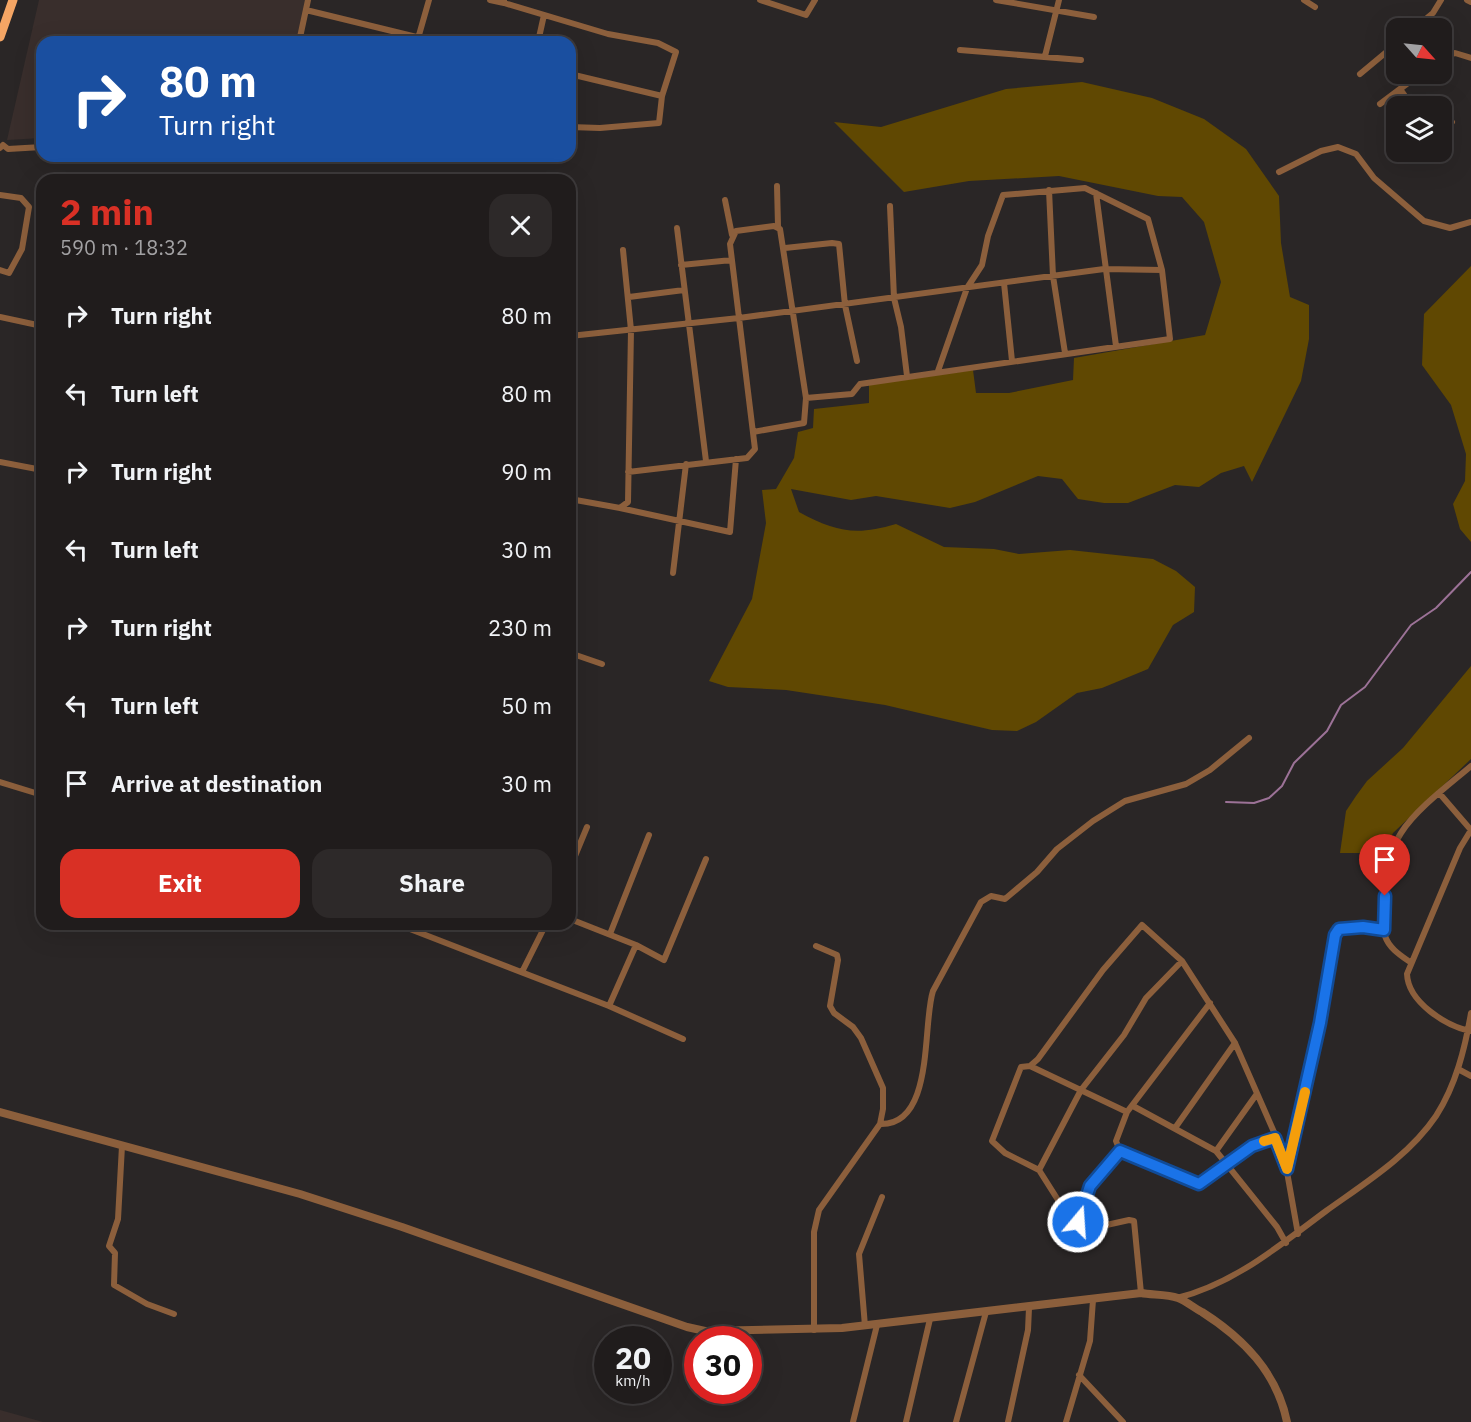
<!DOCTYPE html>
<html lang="en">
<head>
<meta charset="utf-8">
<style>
	:root { --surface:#201c1c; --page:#2d2929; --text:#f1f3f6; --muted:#a2a1a3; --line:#3d3a3b; --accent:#d93025 }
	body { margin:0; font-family:"IBM Plex Sans",sans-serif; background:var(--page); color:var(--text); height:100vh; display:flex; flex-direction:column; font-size:22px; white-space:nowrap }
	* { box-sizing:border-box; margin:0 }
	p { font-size:20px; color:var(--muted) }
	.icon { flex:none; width:33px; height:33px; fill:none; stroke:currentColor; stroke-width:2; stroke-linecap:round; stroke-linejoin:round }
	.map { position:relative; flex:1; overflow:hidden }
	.details { position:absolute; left:36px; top:174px; width:540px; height:756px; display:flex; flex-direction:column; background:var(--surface); border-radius:18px; box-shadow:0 6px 24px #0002,0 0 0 2px var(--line) }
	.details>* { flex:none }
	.guide { position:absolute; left:36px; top:36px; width:540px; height:126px; border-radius:18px; box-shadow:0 6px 24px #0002,0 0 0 2px var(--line); background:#1a4fa0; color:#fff; overflow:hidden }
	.needle { width:39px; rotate:117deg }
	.buttons { position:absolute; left:1386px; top:18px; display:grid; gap:12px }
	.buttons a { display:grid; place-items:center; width:66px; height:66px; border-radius:12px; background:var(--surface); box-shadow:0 6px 24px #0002,0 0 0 2px var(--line); font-size:30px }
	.speed { position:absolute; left:594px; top:1326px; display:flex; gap:12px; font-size:30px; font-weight:700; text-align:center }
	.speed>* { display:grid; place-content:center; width:78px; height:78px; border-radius:50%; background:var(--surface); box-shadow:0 6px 24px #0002,0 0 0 2px var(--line); line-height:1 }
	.speed small { font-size:15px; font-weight:400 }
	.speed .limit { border:9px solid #d22; background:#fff; color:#111 }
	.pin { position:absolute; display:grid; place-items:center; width:51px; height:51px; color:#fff; margin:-62px -26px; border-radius:50% 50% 50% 0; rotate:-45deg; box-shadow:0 0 6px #0007 }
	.pin .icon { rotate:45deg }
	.me { position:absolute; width:66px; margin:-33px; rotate:18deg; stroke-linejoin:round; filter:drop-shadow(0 0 4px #0008) }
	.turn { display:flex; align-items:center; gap:21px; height:126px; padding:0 24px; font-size:27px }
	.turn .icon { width:78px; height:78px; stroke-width:2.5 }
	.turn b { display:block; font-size:42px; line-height:51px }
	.round { display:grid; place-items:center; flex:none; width:63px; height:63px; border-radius:18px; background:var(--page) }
	.headline { display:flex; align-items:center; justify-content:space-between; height:102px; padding:0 24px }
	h1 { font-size:36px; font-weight:700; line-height:45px; color:var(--accent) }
	.action { display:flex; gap:12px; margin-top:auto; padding:12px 24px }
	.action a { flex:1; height:69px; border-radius:18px; background:var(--accent); color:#fff; font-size:24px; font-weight:700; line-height:69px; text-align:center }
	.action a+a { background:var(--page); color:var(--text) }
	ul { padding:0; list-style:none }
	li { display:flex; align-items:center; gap:18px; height:78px; padding:0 24px }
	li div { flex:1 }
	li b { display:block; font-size:22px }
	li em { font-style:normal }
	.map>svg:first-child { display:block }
</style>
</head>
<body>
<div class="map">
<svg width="1471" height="1422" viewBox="0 0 1471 1422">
	<rect width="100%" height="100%" fill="#2a2626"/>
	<path fill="#392e2c" d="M39 0H307L297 42H42V138L7 140Z
		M0 1410 43 1422H0Z"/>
	<path fill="#604802" d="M1082 82 1152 98 1204 119 1246 149 1279 196 1281 243 1290 297 1309 305V339L1301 381 1252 482 1244 466 1221 473 1199 487 1175 485 1128 503H1104L1078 499 1062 479 1038 476 975 502 950 508 876 496 851 500 791 489 799 512C836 532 856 536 896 524L944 547 994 549 1019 554 1070 550 1153 559 1176 571 1195 587 1194 612 1173 625 1148 669 1102 688 1077 693 1036 722 1017 731 992 730 885 705 786 690 728 687 709 681 752 599 766 523 762 490 776 489 794 458 798 432 813 428 814 409 869 403V385L973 370 976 393H1009L1073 380 1074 358 1205 335 1221 282 1204 222 1182 197 1158 196 1059 176 969 181 904 192 834 122 881 127 1006 89Z
		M1471 266V542L1460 529 1453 504 1465 481 1466 454 1451 405 1422 365 1424 314Z
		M1471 666V759L1393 833 1384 853H1340L1346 811 1356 796 1367 781 1403 748Z"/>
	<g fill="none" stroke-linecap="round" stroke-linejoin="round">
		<path stroke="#9c7297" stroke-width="2" d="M1226 802 1254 803 1269 798 1282 786 1294 763 1327 731 1341 705 1365 687 1411 625 1436 608 1471 572"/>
		<path stroke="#8c5f3c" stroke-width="6" d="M490 0 504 3V0
			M760 0 806 15 815 0
			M996 0 1094 17
			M1304 0 1315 7
			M1467 0 1471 2
			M504 3 608 34 658 43 676 52 662 96 570 74
			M306 10 437 42
			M1415 28 1433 13 1441 0
			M299 42 308 0
			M417 42 429 0
			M538 42 544 15
			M960 50 1081 60
			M1045 56 1059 0
			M1442 58 1455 53 1471 58
			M1360 74 1396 44
			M1400 89 1412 106
			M1380 104 1420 74
			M570 127 600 128 659 123 662 96
			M1442 130 1452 122
			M0 148 3 145 8 149 42 147
			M1440 152 1444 159
			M1279 172 1321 151 1338 147 1356 154 1374 178 1424 221 1450 228 1471 222
			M777 186 778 226
			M1049 190 1053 276 1065 353
			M1096 193 1116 346
			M0 195 21 198 29 207 22 249 9 273 0 270
			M725 200 732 235
			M890 206 894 298 901 327 907 376
			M677 228 706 461
			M785 248 832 243 839 244 845 305 857 361
			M681 265 732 260
			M1004 283 1012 361
			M629 297 684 290
			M0 317 42 326
			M570 336 739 318 1104 269 1162 270
			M753 432 804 423 806 398 852 394 860 384 1170 339 1162 270 1148 219 1085 188 1003 195 988 236 982 265 967 288 938 371
			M0 462 42 470
			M628 472 747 458 755 449 730 244 736 231 774 226 780 229 806 398
			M570 499 620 508 628 502 631 330 623 250
			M620 508 730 532 736 459
			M673 573 686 464
			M570 653 602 664
			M0 782 42 795
			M1440 794 1471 830
			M570 868 587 827
			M570 919 636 945 664 960 706 859
			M397 924 609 1006 683 1039
			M610 934 649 835
			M1410 962C1400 955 1389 948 1385 936 1377 913 1388 853 1401 833 1416 809 1450 784 1471 766
			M522 972 546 924
			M609 1006 636 945
			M1470 1031C1446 1026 1408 1002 1407 974L1460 848 1471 830
			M1030 1066 1127 1112
			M1458 1069 1471 1076
			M1133 1106 1216 1151 1277 1227 1286 1243
			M880 1124C935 1126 922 1024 933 991L981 902 991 896 1005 899 1037 872 1057 849 1093 821 1125 801 1186 784 1210 770 1249 738
			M1175 1128 1235 1043
			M122 1146 118 1219 109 1246 115 1253 114 1285 147 1304 174 1314
			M1120 1151 1199 1184 1252 1146 1275 1138
			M1216 1151 1256 1095
			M1288 1168 1320 1023 1334 935C1344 920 1369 927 1384 930
			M1039 1170 1081 1090 1124 1035 1146 998 1182 961
			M1078 1215 1095 1177 1120 1151 1116 1141 1127 1112 1210 1003
			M1141 1293 1134 1221 1129 1220 1084 1230 1078 1222V1215L1058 1200 1039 1170 1005 1153 992 1141 1021 1067 1030 1066 1038 1059 1103 970 1142 925 1182 961 1235 1043 1284 1155 1298 1234
			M1177 1298C1234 1284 1280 1245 1326 1211 1365 1183 1409 1156 1436 1116 1456 1085 1465 1048 1471 1013
			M865 1326 859 1254 882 1197
			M814 1330V1232L819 1210 880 1124 883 1109V1088L861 1038 853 1027 834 1013 830 1006 838 960 837 955 816 946
			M1079 1375 1123 1422
			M853 1422 877 1325
			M906 1422 930 1319
			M956 1422 986 1312
			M1008 1422 1028 1330 1029 1308
			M1066 1422 1090 1341 1093 1300"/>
		<path stroke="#8c5f3c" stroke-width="8" d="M0 1112 300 1194 402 1227 687 1327 705 1331 842 1328 1141 1293C1152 1295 1167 1294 1178 1298 1186 1301 1194 1308 1202 1312 1243 1338 1277 1372 1287 1422"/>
		<path stroke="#f5a564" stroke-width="9" d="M0 37 13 0"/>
	</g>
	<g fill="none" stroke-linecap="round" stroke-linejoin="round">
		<g stroke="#114b97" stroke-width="15">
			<path id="route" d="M1078 1222 1090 1186 1120 1151 1199 1184 1252 1146 1275 1138 1287 1169 1320 1023 1335 935 1339 929 1363 927 1384 930 1385 896"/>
		</g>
		<use href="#route" stroke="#1a73e8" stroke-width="10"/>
		<path stroke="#f59e0b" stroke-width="10" d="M1264 1141 1275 1138 1287 1169 1305 1092"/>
	</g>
</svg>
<div class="buttons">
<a><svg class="needle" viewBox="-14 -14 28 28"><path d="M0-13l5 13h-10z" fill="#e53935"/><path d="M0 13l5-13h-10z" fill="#a2a1a3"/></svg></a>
<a><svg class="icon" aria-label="layers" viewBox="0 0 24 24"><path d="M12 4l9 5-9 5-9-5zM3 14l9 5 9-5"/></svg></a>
</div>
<div class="speed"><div>20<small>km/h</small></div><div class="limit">30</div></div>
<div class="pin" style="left:1385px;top:896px;background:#d93025"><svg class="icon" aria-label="arrive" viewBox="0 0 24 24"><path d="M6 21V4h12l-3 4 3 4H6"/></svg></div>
<svg class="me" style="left:1078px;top:1222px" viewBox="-20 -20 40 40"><circle r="17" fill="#1a73e8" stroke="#fff" stroke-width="3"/><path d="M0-11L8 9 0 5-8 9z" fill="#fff"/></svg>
<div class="guide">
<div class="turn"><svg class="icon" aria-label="right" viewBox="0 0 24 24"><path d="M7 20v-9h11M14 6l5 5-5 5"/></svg><div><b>80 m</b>Turn right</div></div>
</div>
<section class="details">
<div class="headline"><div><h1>2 min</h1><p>590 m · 18:32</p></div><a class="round"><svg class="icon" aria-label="close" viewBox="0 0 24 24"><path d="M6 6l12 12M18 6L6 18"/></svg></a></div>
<ul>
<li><svg class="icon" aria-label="right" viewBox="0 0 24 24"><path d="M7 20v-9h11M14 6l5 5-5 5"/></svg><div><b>Turn right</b></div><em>80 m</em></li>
<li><svg class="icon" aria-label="left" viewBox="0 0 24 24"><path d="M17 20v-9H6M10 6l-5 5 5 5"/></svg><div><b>Turn left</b></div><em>80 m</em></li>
<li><svg class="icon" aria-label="right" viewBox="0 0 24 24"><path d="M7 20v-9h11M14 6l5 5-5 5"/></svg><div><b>Turn right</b></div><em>90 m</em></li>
<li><svg class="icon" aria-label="left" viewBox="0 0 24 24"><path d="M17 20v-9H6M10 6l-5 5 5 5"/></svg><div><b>Turn left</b></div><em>30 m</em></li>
<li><svg class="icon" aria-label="right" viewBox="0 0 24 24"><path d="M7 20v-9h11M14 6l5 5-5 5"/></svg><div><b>Turn right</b></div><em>230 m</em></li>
<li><svg class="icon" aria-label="left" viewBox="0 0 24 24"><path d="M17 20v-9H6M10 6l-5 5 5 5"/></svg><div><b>Turn left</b></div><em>50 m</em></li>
<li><svg class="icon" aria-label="arrive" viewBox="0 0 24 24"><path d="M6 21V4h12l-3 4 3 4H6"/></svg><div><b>Arrive at destination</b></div><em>30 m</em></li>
</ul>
<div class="action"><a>Exit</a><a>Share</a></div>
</section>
</div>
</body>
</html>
